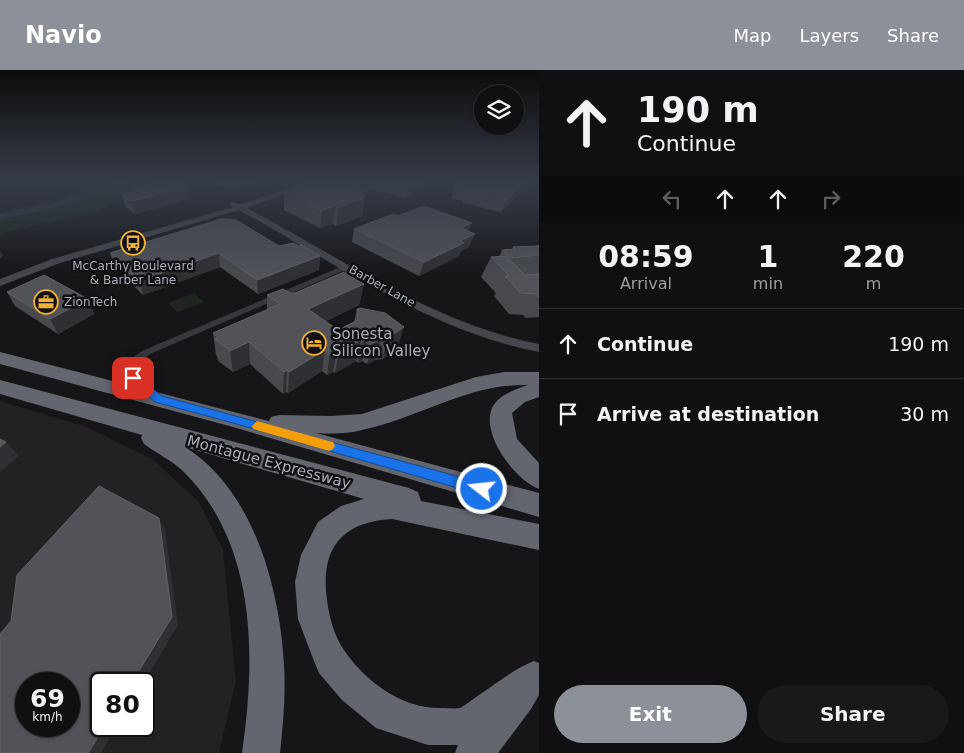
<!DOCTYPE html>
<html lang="en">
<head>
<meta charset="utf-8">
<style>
	:root { --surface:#101012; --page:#19191b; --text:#f1f3f6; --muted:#9c9d9f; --line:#303032; --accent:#8c9099 }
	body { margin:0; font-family:"DejaVu Sans",sans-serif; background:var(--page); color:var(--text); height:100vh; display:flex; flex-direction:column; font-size:19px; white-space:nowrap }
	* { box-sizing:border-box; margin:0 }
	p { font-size:16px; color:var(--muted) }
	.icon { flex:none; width:28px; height:28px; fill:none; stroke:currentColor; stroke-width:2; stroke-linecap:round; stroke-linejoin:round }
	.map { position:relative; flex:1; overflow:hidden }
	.drawer { display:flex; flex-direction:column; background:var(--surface); width:425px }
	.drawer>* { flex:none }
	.hud { background:#101012; color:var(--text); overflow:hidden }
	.buttons { position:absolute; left:474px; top:15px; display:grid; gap:10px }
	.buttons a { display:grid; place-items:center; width:50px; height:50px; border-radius:50%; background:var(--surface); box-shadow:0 1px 4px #0004,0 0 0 1px var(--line); font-size:25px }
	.speed { position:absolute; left:15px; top:602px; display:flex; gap:10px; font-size:25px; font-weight:700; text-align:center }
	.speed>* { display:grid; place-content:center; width:65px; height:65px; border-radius:50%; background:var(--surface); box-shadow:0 1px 4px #0004,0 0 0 1px var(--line); line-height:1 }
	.speed small { font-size:12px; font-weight:400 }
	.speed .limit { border:2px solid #111; border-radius:8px; background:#fff; color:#111 }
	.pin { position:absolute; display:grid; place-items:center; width:42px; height:42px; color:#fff; margin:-21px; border-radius:10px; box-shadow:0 2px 8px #0006 }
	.me { position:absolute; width:55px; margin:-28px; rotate:286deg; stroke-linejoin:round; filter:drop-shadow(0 0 4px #0008) }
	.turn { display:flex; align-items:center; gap:18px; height:105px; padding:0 15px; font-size:22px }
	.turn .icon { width:65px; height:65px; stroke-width:2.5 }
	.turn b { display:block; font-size:35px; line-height:42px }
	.lanes { display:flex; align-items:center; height:48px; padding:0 15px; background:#0003; justify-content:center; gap:25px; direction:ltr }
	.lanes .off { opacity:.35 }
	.eta { display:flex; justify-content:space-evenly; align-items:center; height:85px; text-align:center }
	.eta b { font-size:30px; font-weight:700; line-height:35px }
	.button { display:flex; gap:10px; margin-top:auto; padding:10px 15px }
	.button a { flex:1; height:58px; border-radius:30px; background:var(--accent); color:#fff; font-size:20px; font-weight:700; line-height:58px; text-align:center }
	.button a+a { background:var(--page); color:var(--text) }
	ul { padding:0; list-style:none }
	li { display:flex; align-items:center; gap:15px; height:70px; padding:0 15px; border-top:1px solid var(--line) }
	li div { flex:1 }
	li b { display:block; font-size:19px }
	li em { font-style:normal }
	header { display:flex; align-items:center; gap:30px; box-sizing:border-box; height:70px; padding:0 25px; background:var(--accent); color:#fff }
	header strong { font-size:24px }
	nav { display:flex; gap:28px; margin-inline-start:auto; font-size:18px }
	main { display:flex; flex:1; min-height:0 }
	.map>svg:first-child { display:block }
</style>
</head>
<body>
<header>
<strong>Navio</strong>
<nav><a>Map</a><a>Layers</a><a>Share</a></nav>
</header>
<main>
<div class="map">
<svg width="539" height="683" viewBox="0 0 539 683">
	<rect width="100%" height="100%" fill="#161618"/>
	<path fill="#222225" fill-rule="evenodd" d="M0 331 87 357 152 389 199 432 223 480 236 611 219 683H0ZM26 614H69V656H26ZM101 614H144V656H101Z"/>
	<path fill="#1e261f" d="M96 111H175L90 143 0 164V142L60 127Z
		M194 223 204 232 178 242 168 233Z"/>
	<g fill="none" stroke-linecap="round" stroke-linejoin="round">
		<path fill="#2c353c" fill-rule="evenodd" d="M120 111H134L56 137 0 150V144L51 133Z"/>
		<path fill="#37383d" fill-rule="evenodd" d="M345 195 352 197 150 284 138 293 134 299 137 306 161 325 162 328 161 331H153L129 311 124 299 130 289 144 280Z"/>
		<path fill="#45474d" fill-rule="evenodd" d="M309 111H321L247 138C340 187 434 254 539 274V282C429 261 336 193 239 140L60 193 0 216V209L52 189 233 137 230 134 231 132 241 134Z"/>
		<path fill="#63666e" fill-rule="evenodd" d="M0 282 269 351 271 347 279 345 331 346 362 344 476 307 504 302H539V327L525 332 512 343 517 369 539 393V419C515 410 483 367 491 341 495 326 516 319 528 315 469 313 419 348 362 360 347 364 332 364 316 363L539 423V447L233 357 0 294Z
			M0 310 409 418 418 422 421 431 539 454V480L392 449C341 452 320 479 327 530 329 546 334 566 344 580 365 611 402 639 441 638 446 638 455 639 460 638 466 635 473 629 479 625 497 613 514 599 534 591L539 593V625L531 639 498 683H455L458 675H428L376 658 342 630 319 603 314 591 298 549 295 512 301 485 318 452 341 436 364 429 185 377C254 420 280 520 284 595 286 625 283 654 280 683H242C256 587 257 473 182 400 171 390 156 383 144 374L141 368 142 365 0 324Z"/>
	</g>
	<path fill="#47494d" d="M209 111H265L241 118H228Z
		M355 111H430L406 128 363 118V115L355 113Z
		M455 116H527L501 142 462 133 463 131 451 128Z
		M284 122 364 138H363L362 146 336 156 333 154 320 158 284 140Z
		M122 124 190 129 135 144 125 136Z
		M354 159 469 161V177L461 181 459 186 419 206 352 172Z
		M537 175H539V247L526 248 523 245 509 244 494 226 496 223 481 207 491 187H499L502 180 512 179 513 177 536 176Z
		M279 176H299L320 186 319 200 258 224 220 197 143 225 114 196 110 183Z
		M364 214 359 235 326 251 338 260 354 252 357 239 385 243 397 279 382 289 375 290 367 294 362 291 358 293 356 291 335 303 333 302 327 305 322 301 288 323 286 322 283 324 250 294 233 302 218 291 217 286 216 285 213 263 267 240V225L295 223Z
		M7 222 88 229 94 244 58 264 15 236Z"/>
	<path fill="#2f3033" d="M240 111H265L241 118Z
		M411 111H430L406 128 410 112Z
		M525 111H529L527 116 501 142 507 130Z
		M188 117 190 129 135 144 132 131Z
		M367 120 362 146 336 156 339 137 360 123Z
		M335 136 333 154 320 158 322 140Z
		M472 153 466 167 461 158Z
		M475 164 469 177 461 181 459 186 419 206 424 192 460 171Z
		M0 180 3 186 0 189Z
		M219 183 220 197 143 225 139 211Z
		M320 186 319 200 258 224 257 210Z
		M364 214 359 235 307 260 308 239Z
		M88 229 94 244 58 264 50 249Z
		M404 257 397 279 382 289 389 267Z
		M381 268 375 290 367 294 373 273Z
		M367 269 362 291 358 293 363 272Z
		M361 270 356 291 335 303 339 282Z
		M249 272 250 294 233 302 230 281Z
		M325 280 322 301 288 323 289 302Z
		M337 280 333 302 327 305 330 284Z
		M287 300 286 322 283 324 284 302Z
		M6 372 19 386 0 402V377Z
		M159 448 165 460 178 555 143 614H131Z
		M105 656H117L101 683H88Z"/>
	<path fill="#525359" stroke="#5f6168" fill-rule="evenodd" d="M165 111H178L188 117 132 131 122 124Z
		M321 111H343L367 120 360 123 365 125 360 126 365 128 339 137 335 136 322 140 284 122Z
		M461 111H525L507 130 466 121 468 119 455 116Z
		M424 136 472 153 461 158 475 164 460 171 464 173 424 192 354 159 393 144 397 146Z
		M221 149H229L236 150 279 176 293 173 299 176 302 175 320 186 257 210 219 183 139 211 110 183Z
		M539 176V185L510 188 502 180 515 179 513 177Z
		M506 186 525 205 539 204V227L536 224 521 223 505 206H509L491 187Z
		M344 202 364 214 308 239 338 260 358 250 357 239 360 238 385 243 404 257 389 267 381 268 373 273 367 269 363 272 361 270 339 282 337 280 330 284 325 280 289 302 287 300 284 302 249 272 230 281 215 269 218 268 213 263 280 234 267 225 283 219 290 223H295Z
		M44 205 88 229 50 249 7 222Z
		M0 369 6 372 0 377Z
		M99 416 159 448 172 547 131 614H101V656H105L88 683H0V564L11 551 17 505ZM26 614H69V656H26Z"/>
	<linearGradient id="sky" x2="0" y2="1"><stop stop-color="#0c0c0d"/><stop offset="0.54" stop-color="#363c48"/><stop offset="1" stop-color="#363c48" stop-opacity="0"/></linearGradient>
	<rect width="539" height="207" fill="url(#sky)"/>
	<path fill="#1a73e8" stroke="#114b97" d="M133 304 162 326 482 413 486 415 488 419 486 423 482 425 233 353 155 332 129 310 127 308 129 305Z"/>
	<path fill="#f59e0b" d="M257 351 329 371 333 372 335 376 333 379 329 381 253 359 252 356Z"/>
	<defs>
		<g id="bus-ring" transform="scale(1.25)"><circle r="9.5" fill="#111113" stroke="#f2b134" stroke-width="1.5"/><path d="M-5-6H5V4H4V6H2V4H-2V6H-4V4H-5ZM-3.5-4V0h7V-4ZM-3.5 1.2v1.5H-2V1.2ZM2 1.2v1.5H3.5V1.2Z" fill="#f2b134"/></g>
		<g id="office-ring" transform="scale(1.25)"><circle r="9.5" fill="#111113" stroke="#f2b134" stroke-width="1.5"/><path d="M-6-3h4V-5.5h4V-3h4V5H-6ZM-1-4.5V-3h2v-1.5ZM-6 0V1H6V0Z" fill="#f2b134"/></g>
		<g id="hotel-ring" transform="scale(1.25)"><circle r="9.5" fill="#111113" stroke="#f2b134" stroke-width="1.5"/><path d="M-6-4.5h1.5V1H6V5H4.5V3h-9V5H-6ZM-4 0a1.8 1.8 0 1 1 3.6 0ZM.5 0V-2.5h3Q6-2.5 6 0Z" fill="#f2b134"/></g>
	</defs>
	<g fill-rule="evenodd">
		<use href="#bus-ring" x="133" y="173"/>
		<use href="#office-ring" x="46" y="232"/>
		<use href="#hotel-ring" x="314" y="273"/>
	</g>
	<g text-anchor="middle" stroke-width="5" stroke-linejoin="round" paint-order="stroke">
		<g font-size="12" fill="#a8adb8" stroke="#111113">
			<text x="133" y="200">McCarthy Boulevard<tspan x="133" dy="14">&amp; Barber Lane</tspan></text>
			<text x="64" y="236" text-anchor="start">ZionTech</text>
		</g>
		<g font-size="12" fill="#a8adb8" stroke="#111113">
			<text transform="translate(382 216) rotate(29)" y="4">Barber Lane</text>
		</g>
		<g font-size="15" fill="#a8adb8" stroke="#111113" text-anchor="start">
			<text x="332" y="269">Sonesta<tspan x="332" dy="17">Silicon Valley</tspan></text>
		</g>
		<g font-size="15" fill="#a8adb8" stroke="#111113">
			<text transform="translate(269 392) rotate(15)" y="5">Montague Expressway</text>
		</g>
	</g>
</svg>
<div class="buttons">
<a><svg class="icon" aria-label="layers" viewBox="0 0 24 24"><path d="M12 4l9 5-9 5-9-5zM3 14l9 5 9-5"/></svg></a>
</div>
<div class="speed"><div>69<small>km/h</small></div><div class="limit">80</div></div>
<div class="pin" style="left:133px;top:308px;background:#d93025"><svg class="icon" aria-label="arrive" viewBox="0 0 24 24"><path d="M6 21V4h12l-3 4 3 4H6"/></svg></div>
<svg class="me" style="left:482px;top:419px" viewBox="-20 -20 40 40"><circle r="17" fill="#1a73e8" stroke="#fff" stroke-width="3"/><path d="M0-11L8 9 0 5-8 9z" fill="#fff"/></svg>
</div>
<section class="drawer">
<div class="hud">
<div class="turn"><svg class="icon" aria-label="ahead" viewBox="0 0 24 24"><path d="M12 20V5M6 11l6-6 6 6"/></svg><div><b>190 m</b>Continue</div></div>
<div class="lanes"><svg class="icon off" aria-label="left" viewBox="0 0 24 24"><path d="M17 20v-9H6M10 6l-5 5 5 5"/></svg><svg class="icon" aria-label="ahead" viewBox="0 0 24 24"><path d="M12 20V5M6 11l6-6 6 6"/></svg><svg class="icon" aria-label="ahead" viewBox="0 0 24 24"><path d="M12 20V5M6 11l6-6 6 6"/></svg><svg class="icon off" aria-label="right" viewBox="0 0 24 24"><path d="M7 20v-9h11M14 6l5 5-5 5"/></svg></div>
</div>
<div class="eta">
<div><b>08:59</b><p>Arrival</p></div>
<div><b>1</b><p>min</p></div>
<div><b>220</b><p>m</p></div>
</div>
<ul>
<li><svg class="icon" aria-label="ahead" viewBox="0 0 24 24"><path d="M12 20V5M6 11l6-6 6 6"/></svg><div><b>Continue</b></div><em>190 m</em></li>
<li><svg class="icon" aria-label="arrive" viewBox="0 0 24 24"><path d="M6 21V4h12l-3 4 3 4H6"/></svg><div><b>Arrive at destination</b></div><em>30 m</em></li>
</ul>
<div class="button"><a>Exit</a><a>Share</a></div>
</section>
</main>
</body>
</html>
